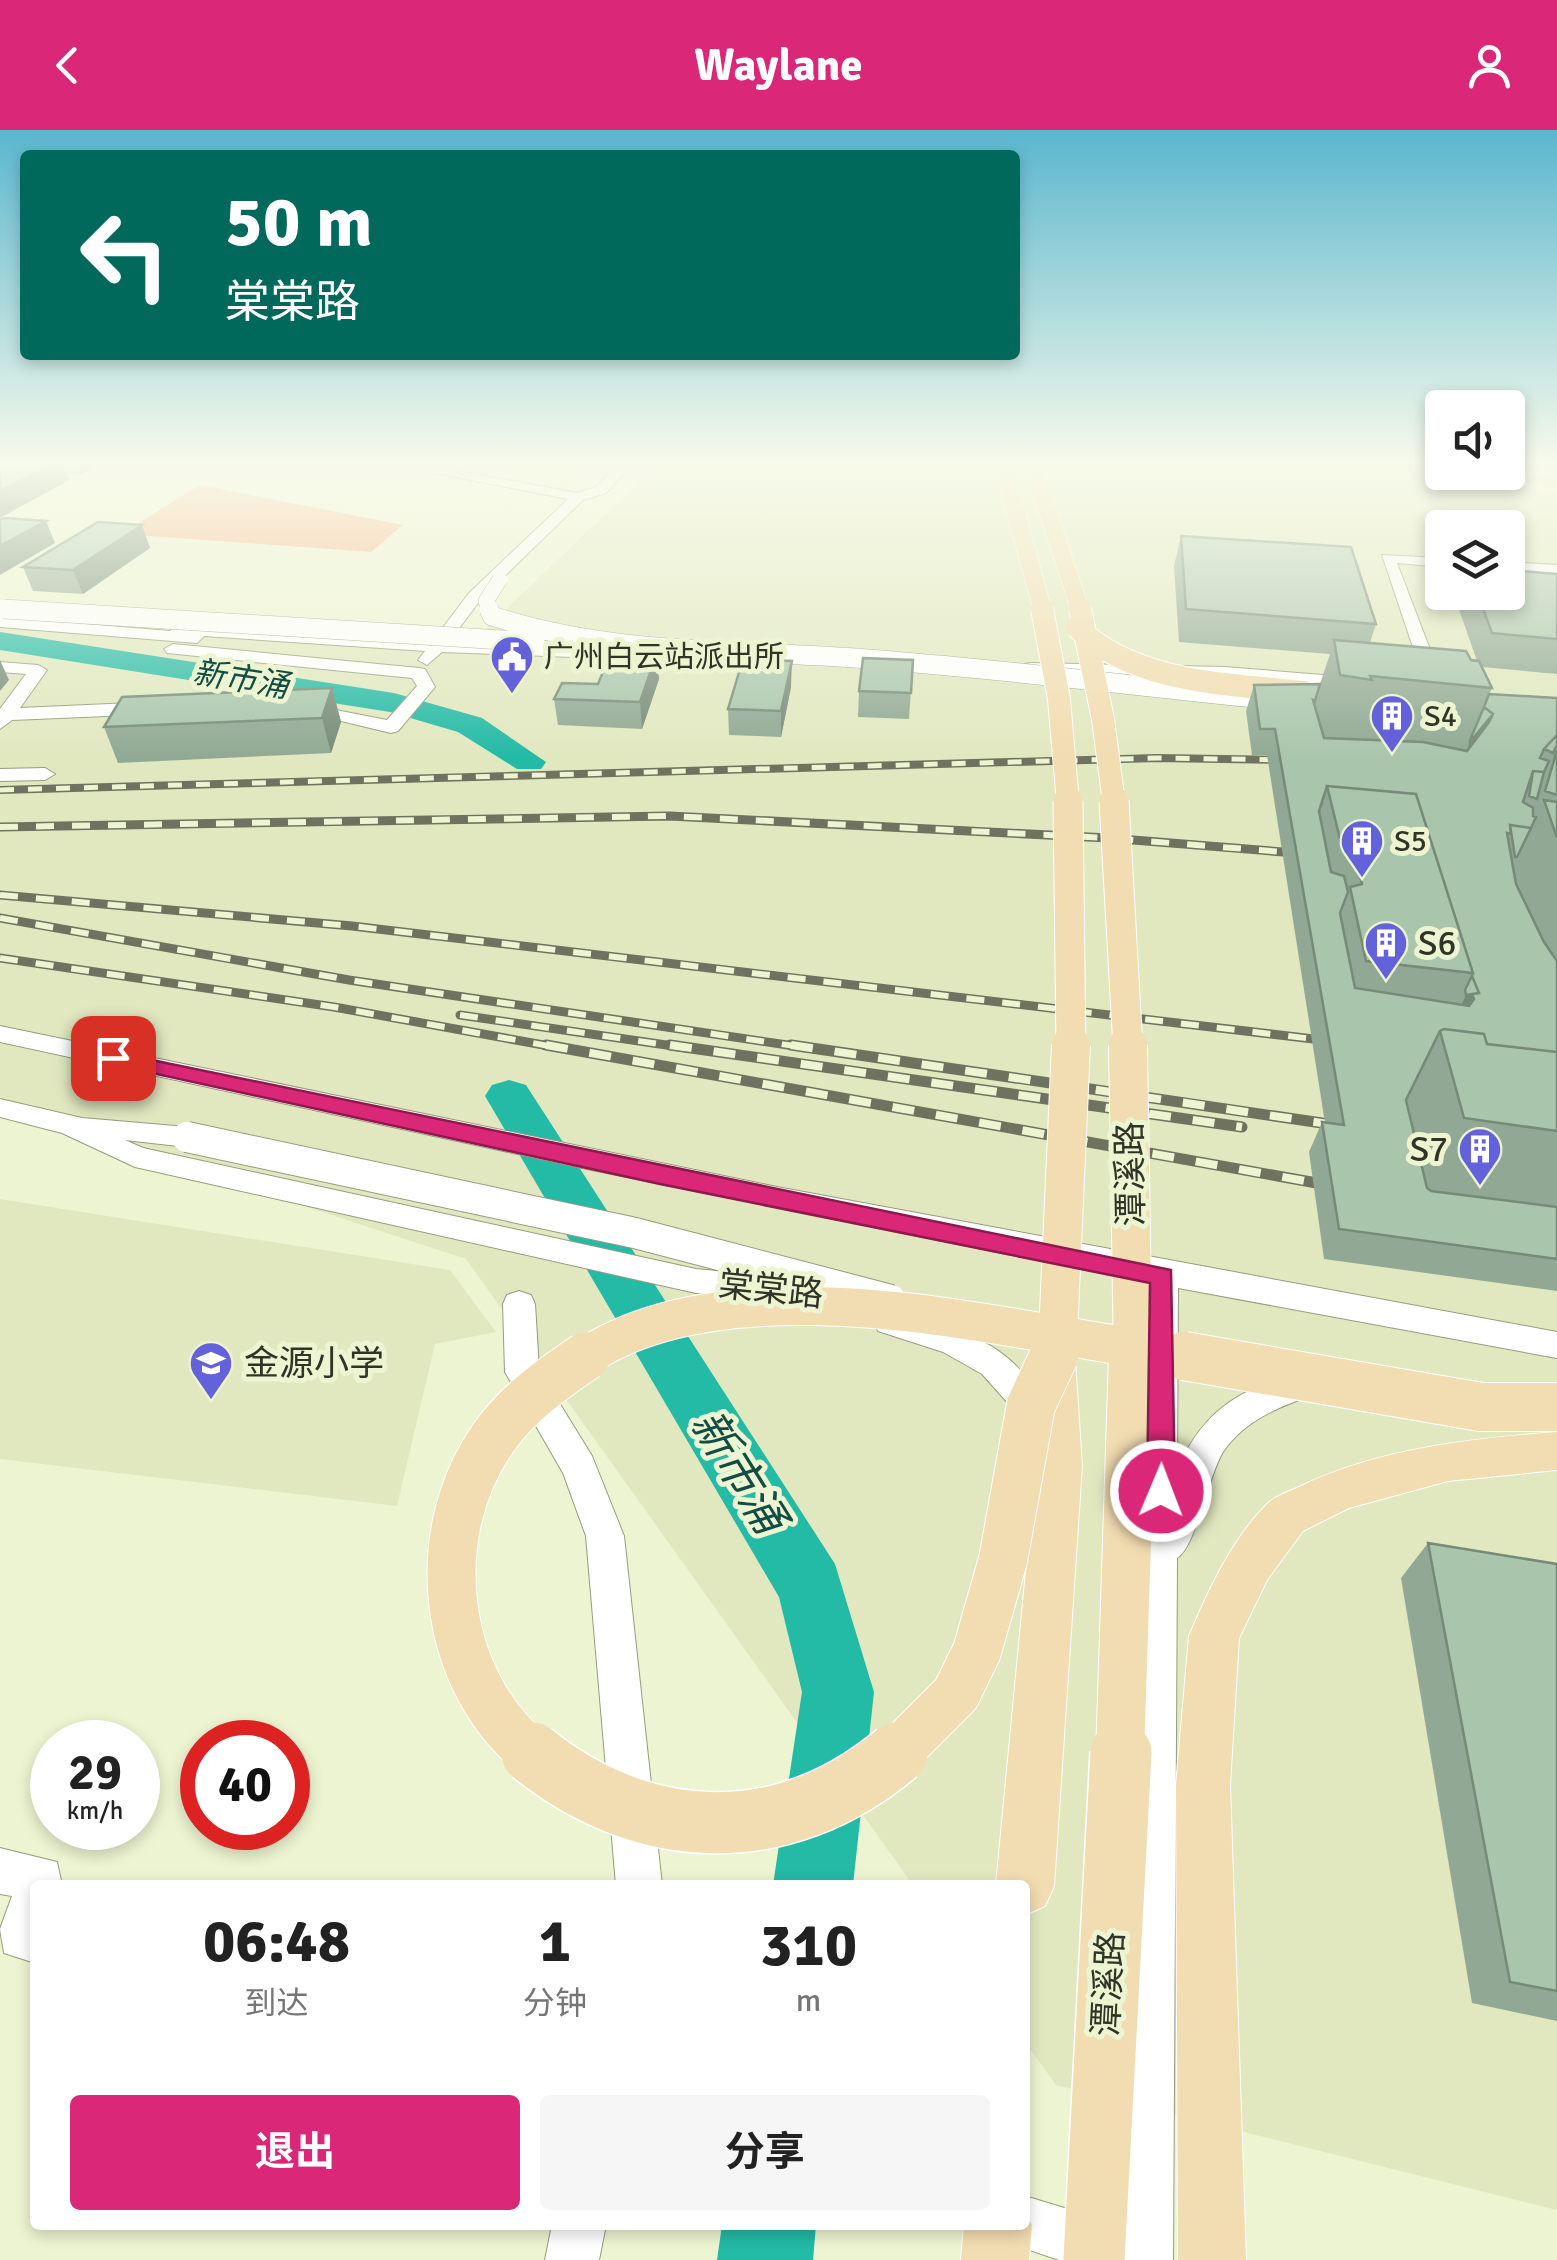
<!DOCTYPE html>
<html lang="zh">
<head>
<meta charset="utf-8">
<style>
	:root { --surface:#fff; --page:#f6f6f6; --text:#222; --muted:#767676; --accent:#db2777 }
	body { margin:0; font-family:Signika,"Noto Sans SC",sans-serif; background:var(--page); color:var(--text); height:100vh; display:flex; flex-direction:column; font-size:38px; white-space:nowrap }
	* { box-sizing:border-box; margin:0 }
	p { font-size:32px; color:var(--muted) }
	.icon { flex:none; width:55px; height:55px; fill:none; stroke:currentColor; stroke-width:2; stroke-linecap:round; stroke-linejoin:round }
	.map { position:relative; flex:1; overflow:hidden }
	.sheet { position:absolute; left:30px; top:1750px; width:1000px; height:350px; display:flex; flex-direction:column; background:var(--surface); border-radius:10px; box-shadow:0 5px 15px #0003 }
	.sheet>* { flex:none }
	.banner { position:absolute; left:20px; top:20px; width:1000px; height:210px; border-radius:10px; box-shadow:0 5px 15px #0003; background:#00695c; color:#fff; overflow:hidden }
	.tools { position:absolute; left:1425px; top:260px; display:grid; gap:20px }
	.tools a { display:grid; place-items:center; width:100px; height:100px; border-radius:10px; background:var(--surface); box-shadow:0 5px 15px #0003; font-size:50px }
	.speed { position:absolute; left:30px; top:1590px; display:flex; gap:20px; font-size:50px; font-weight:700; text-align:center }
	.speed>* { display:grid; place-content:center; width:130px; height:130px; border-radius:50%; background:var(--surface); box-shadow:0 5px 15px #0003; line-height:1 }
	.speed small { font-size:25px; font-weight:400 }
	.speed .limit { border:15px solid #d22; background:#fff; color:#111 }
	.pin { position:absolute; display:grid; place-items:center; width:85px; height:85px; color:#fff; margin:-42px; border-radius:20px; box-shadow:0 5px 15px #0006 }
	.me { position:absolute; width:110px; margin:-55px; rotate:1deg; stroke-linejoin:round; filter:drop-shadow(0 0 8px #0008) }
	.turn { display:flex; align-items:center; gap:35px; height:210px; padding:0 40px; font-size:45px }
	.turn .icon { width:130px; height:130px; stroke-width:2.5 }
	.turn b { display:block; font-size:70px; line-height:85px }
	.eta { display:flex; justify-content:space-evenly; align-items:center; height:170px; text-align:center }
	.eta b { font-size:60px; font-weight:700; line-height:70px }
	.action { display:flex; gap:20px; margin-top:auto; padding:20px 40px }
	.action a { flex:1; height:115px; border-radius:10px; background:var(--accent); color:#fff; font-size:40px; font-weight:700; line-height:115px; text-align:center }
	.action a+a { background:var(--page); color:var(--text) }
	header { display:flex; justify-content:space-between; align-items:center; height:130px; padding:0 40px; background:var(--accent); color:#fff; font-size:45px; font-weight:700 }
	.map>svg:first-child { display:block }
</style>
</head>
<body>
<header><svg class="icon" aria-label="back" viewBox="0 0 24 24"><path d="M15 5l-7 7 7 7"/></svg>Waylane<svg class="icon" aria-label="person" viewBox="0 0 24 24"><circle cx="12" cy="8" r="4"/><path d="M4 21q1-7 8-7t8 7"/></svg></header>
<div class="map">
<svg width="1557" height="2130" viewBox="0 0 1557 2130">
	<rect width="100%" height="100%" fill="#edf4d1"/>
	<path fill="#e1e8c0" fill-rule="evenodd" d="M429 330H599L564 362Z
		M662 330H1327L1557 362V2080L1056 1955 1025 1912V1755H913L466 1129 0 977V480L478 506ZM1442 398H1508V462H1442Z
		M0 1069 450 1140 496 1202 435 1214 397 1376 0 1329Z"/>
	<path fill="#fcad7f" d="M200 355 403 395 371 422 121 404Z"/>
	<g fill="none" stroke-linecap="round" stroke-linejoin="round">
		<path fill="#23baa6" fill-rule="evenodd" d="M0 502 394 563 482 588 546 632 541 639H517L458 602 390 582 0 520Z
			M509 950 526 955 835 1434 874 1562 853 1755H773L802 1562 779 1467 485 966 492 955Z
			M722 2095H816L813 2130H717Z"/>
		<g stroke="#979c7d" stroke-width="2">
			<path id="minor" d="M369 330H397L577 363 596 357 622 330H635L606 363 583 370 481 469 449 512 650 520 659 525 650 530 442 522 427 535 418 530 425 521 204 506 197 513 0 497V487L170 501 177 494 432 512 469 463 568 369Z
				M1382 425 1442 428V437L1397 433 1444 556 1441 560 1426 556Z
				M1508 432 1557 435V445L1508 441Z
				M173 514 419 538 425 539 435 557 398 601 391 603 291 579 300 573 387 590 417 556 412 548 167 523 164 519Z
				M0 532 38 535 47 540 20 578 154 572 163 578 154 584 12 590 0 599V579L26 544 0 542Z
				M1031 533 1225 537 1360 548 1369 553 1360 558 1225 547 1025 542V534Z
				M0 639 45 638 55 644 45 650 0 651Z
				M0 896 777 1057 1557 1202V1228L1178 1158 1177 1340C1206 1274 1244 1259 1309 1238L1321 1242 1326 1252 1321 1262C1284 1275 1246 1288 1223 1322 1208 1346 1196 1417 1177 1428L1173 2130H1059L1006 2112 999 2095H1025V2066L1120 2095 1146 1152 582 1038 0 912Z
				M0 969 82 988 187 997 201 1007 187 1017 125 1010 143 1018 696 1139 808 1150 819 1153 824 1162 819 1171 808 1174 696 1163 135 1037 62 1003 0 987Z
				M519 1161 531 1165 535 1174 539 1240 592 1326 624 1406 662 1755H616L586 1406 563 1343 505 1242 503 1174 507 1165Z
				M890 1179C961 1200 1021 1212 1048 1288L1042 1299 1030 1303 1018 1299 1007 1272 982 1244 943 1222 878 1201 874 1192 878 1183Z
				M0 1718 57 1732 62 1755H35V1833L4 1823 0 1799 12 1766 0 1764Z
				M552 2095H606L599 2130H545Z"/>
		</g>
		<g stroke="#fff" stroke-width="2">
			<path id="major" d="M1375 330 1442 333 1443 342 1383 335Z
				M1465 342H1508L1557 349V359Z
				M1054 1212 1069 1217 1075 1229 1082 1336 1054 1756 1045 1776 1025 1785V1755H996L1036 1336 1033 1229 1039 1217Z
				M1557 1302V1340L1448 1351 1349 1378 1303 1401 1267 1450 1239 1508 1230 1655 1246 2130H1178L1176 1655 1189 1506C1208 1461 1232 1409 1267 1374 1276 1365 1291 1361 1301 1356 1381 1318 1470 1309 1557 1302Z
				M1025 2079 1032 2095 1029 2130H961L964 2095H1025Z"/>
		</g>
		<use href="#minor" fill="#fff" fill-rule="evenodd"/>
		<use href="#major" fill="#f2dcb1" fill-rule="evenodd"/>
		<g stroke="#6e725e" stroke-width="8">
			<path id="rail-far2" d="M0 660 1157 628 1294 630"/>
		</g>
		<g stroke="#6e725e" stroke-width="9">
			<path id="rail-far1" d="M0 697 670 686 1108 708 1309 724
				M0 765 352 796 1339 912
				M0 788 349 850 808 918
				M0 828 334 877 560 918
				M460 885 687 918"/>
		</g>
		<g stroke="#6e725e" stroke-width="11">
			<path id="rail" d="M546 915 1339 1057
				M670 915 1242 997
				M791 915 1349 997"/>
		</g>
		<use href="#rail-far2" stroke="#edf4d1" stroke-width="5" stroke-dasharray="14" stroke-linecap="butt"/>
		<use href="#rail-far1" stroke="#edf4d1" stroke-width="6" stroke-dasharray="18" stroke-linecap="butt"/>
		<use href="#rail" stroke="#edf4d1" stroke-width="8" stroke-dasharray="22" stroke-linecap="butt"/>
		<g stroke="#979c7d" stroke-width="16" stroke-linecap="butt">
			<path id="minor-bridge-far2" d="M0 479 44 482
				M490 482 486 471 500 449"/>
		</g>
		<g stroke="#979c7d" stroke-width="20" stroke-linecap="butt">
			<path id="minor-bridge-far1" d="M4 479 535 512
				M489 479 492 486C611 525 731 519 855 528 994 538 1134 556 1273 570"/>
		</g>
		<g stroke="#979c7d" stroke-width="32" stroke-linecap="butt">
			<path id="minor-bridge" d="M187 1007 635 1103 891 1170"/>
		</g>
		<g stroke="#fff" stroke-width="19" stroke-linecap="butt">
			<path id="major-bridge-far5" d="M1002 330 1043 482
				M1031 330 1081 482"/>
		</g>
		<g stroke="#fff" stroke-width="24" stroke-linecap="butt">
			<path id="major-bridge-far4" d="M1042 479 1059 569 1068 673
				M1080 479 1103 589 1114 673
				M1077 497C1132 553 1229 554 1303 562"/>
		</g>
		<g stroke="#fff" stroke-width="31" stroke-linecap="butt">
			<path id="major-bridge-far3" d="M1068 671 1071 918
				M1114 671 1128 918"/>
		</g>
		<g stroke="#fff" stroke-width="40" stroke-linecap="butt">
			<path id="major-bridge-far2" d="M1128 915 1133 1229
				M1058 1205 1199 1229
				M1058 1205 1071 915
				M582 1229C706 1144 919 1181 1058 1205
				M1053 1229 1058 1205"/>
		</g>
		<g stroke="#fff" stroke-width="50" stroke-linecap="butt">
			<path id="major-bridge-far1" d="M1184 1226 1481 1277H1557
				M535 1626C441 1551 425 1404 494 1307 519 1272 551 1250 586 1226
				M894 1626 956 1564 977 1521 1003 1430 1031 1275 1054 1226
				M1120 1626 1133 1226"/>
		</g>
		<g stroke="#fff" stroke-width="64" stroke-linecap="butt">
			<path id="major-bridge" d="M532 1623C645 1714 784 1718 897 1623
				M1094 2130 1121 1623"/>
		</g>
		<use href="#minor-bridge-far2" stroke="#fff" stroke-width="15"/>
		<use href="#minor-bridge-far1" stroke="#fff" stroke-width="19"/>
		<use href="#minor-bridge" stroke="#fff" stroke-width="30"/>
		<use href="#major-bridge-far5" stroke="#f2dcb1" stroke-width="18"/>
		<use href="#major-bridge-far4" stroke="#f2dcb1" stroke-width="22"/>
		<use href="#major-bridge-far3" stroke="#f2dcb1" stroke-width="29"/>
		<use href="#major-bridge-far2" stroke="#f2dcb1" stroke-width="38"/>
		<use href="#major-bridge-far1" stroke="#f2dcb1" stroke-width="48"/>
		<use href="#major-bridge" stroke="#f2dcb1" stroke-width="61"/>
	</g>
	<path fill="#91a994" d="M16 330H106L81 344 66 343 69 350Z
		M142 395 150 418 83 464 33 461 23 437Z
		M1181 406 1376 494 1370 513 1471 530 1477 531 1455 468 1457 462H1508L1557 444V544L1482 537 1492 558 1489 564 1557 568V1161L1324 1129 1309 1022 1322 992 1325 993 1267 625H1252L1246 581 1254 555 1320 554 1330 524 1179 512 1174 436Z
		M913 530 909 589 858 587 859 561Z
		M659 549 642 599 558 595 554 569 598 554Z
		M791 557 781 607 729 605 728 579Z
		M332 558 341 592 331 623 118 633 104 597Z
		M1428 1413 1557 1434V1891L1472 1873 1401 1448Z"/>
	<path fill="#768a78" d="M60 330H62L69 350 0 388V361Z
		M76 330H106L81 344Z
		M46 391 55 413 0 445V416Z
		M142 395 150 418 83 464 73 440Z
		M657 523 659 549 642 599 640 572Z
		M0 530 9 550 0 561Z
		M792 531 791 557 781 607V581Z
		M332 558 341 592 331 623 322 588Z
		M1493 584 1478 619 1455 648 1470 612Z
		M1479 863 1447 905 1466 865Z"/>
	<path fill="#a9c5ac" stroke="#768a78" stroke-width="2.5" fill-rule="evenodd" d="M16 330H60L0 361V338Z
		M4 388 46 391 0 416V390Z
		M98 392 142 395 73 440 23 437Z
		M1181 406 1351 417 1376 494 1186 479Z
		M1508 440 1557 444V509L1492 503 1477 462H1508Z
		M1334 510 1466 521 1471 530 1479 531 1492 558 1370 546 1372 550 1340 545Z
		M611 522 657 523 640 572 554 569 562 553 598 554Z
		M863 528 913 530 911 563 859 561Z
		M743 529 792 531 781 581 728 579Z
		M1320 554 1315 571 1313 570 1324 608 1423 612 1467 621 1489 592 1493 584 1484 577 1489 564 1557 568V605L1544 619 1540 628 1549 631 1544 642 1533 641 1523 672 1533 678V686L1536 687 1531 698 1510 695 1511 704 1507 703 1516 754 1544 812 1557 831V922L1487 914 1484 904 1444 899 1440 901 1406 970 1427 1058 1431 1061 1557 1077V1129L1339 1099 1322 992 1344 995 1275 599H1260L1254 555ZM1327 656 1416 664 1473 843 1472 846 1479 863 1472 864 1474 869 1469 876 1355 858 1340 783 1348 762 1344 746 1331 742 1319 681Z
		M332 558 322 588 104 597 122 567Z
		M1484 577 1493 584 1470 612V610Z
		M1557 605V615L1553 623 1544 619Z
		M1557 620V665L1545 661Z
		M1533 641 1544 642 1537 669 1529 666Z
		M1327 656 1416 664 1473 843 1366 831 1350 757 1362 754 1354 720 1342 717Z
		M1544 670 1557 672V707L1556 705Z
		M1510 695 1531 698 1517 727H1515Z
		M1472 846 1479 863 1466 865 1465 860Z
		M1444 899 1484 904 1487 914 1557 922V1001L1464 988 1440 901Z
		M1428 1413 1557 1434V1861L1510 1852Z"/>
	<linearGradient id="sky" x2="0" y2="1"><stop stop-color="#59b6ce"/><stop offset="0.53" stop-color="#f7faea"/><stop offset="1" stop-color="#f7faea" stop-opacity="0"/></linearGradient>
	<rect width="1557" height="628" fill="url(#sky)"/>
	<path fill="#db2777" stroke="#8e194d" stroke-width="2.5" d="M113 922 1171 1140 1175 1361 1171 1370 1161 1373 1151 1370 1147 1361 1150 1153 660 1054 106 933 103 928Z"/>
	<defs>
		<g id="civic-pin" transform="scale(2.25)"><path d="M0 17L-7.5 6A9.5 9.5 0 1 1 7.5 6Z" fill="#6462db" stroke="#edf4d1"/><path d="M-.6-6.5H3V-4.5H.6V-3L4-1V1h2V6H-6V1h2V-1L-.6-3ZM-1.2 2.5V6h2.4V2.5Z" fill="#fff"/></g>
		<g id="building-pin" transform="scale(2.25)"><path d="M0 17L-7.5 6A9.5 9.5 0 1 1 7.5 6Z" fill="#6462db" stroke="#edf4d1"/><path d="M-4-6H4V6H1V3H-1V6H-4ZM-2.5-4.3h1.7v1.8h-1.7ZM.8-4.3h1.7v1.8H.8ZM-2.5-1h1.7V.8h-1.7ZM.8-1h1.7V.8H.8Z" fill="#fff"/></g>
		<g id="school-pin" transform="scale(2.25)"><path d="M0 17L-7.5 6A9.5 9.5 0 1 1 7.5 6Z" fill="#6462db" stroke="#edf4d1"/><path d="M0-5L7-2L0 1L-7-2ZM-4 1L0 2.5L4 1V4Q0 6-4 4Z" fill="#fff"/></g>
	</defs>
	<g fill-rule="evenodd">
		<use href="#civic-pin" x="512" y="527"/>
		<use href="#building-pin" x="1392" y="586"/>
		<use href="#building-pin" x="1362" y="711"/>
		<use href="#building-pin" x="1386" y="813"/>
		<use href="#building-pin" x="1480" y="1019"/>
		<use href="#school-pin" x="211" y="1233"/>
	</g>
	<g text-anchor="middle" stroke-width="10" stroke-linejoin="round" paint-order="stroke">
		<g font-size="30" fill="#313326" stroke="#edf4d1" text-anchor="start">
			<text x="544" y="537">广州白云站派出所</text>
			<text x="1424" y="596">S4</text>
			<text x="1394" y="721">S5</text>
		</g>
		<g font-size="32" font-style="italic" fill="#124d45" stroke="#edf4d1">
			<text transform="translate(241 549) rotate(9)" y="11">新市涌</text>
		</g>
		<g font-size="35" fill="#313326" stroke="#edf4d1" text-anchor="start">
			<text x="1418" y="825">S6</text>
			<text x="1448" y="1031" text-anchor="end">S7</text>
			<text x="244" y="1245">金源小学</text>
		</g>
		<g font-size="35" fill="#313326" stroke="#edf4d1">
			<text transform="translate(1130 1044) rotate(-91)" y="12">潭溪路</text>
			<text transform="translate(771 1159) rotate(6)" y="12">棠棠路</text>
			<text transform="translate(1108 1854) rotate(-87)" y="12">潭溪路</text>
		</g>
		<g font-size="45" font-style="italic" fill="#124d45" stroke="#edf4d1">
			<text transform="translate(739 1341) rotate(58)" y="16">新市涌</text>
		</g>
	</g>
</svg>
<div class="tools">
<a><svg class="icon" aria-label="sound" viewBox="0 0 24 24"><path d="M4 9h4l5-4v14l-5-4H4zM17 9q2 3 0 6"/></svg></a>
<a><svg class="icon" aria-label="layers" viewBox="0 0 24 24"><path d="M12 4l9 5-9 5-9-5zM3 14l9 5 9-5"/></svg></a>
</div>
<div class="speed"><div>29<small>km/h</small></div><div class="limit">40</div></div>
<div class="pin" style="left:113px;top:928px;background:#d93025"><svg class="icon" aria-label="arrive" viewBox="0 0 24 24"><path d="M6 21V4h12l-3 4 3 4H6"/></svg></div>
<svg class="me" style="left:1161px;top:1361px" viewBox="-20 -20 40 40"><circle r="17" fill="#db2777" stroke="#fff" stroke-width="3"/><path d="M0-11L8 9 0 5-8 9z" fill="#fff"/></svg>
<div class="banner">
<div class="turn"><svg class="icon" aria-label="left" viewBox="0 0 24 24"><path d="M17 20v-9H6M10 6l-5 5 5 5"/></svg><div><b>50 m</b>棠棠路</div></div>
</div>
<section class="sheet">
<div class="eta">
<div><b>06:48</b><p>到达</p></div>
<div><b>1</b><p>分钟</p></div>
<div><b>310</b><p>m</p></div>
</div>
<div class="action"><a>退出</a><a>分享</a></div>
</section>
</div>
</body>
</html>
